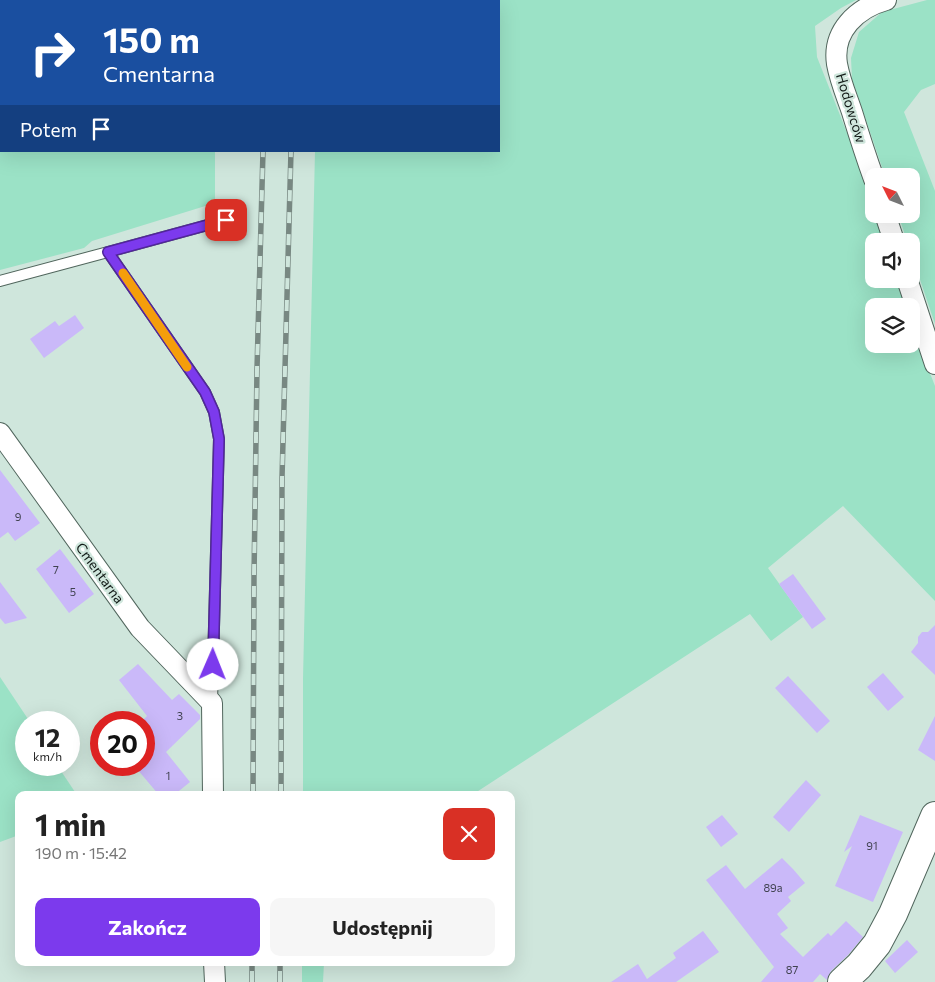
<!DOCTYPE html>
<html lang="pl">
<head>
<meta charset="utf-8">
<style>
	:root { --surface:#fff; --page:#f6f6f6; --text:#222; --muted:#767676; --accent:#7c3aed }
	body { margin:0; font-family:Commissioner,sans-serif; background:var(--page); color:var(--text); height:100vh; display:flex; flex-direction:column; font-size:19px; white-space:nowrap }
	* { box-sizing:border-box; margin:0 }
	p { font-size:16px; color:var(--muted) }
	.icon { flex:none; width:28px; height:28px; fill:none; stroke:currentColor; stroke-width:2; stroke-linecap:round; stroke-linejoin:round }
	.map { position:relative; flex:1; overflow:hidden }
	.panel { position:absolute; left:15px; top:791px; width:500px; height:175px; display:flex; flex-direction:column; background:var(--surface); border-radius:10px; box-shadow:0 5px 20px #0002 }
	.panel>* { flex:none }
	.hud { position:absolute; left:0px; top:0px; width:500px; height:152px; box-shadow:0 5px 20px #0002; background:#1a4fa0; color:#fff; overflow:hidden }
	.needle { width:32px; rotate:312deg }
	.fabs { position:absolute; left:865px; top:168px; display:grid; gap:10px }
	.fabs a { display:grid; place-items:center; width:55px; height:55px; border-radius:10px; background:var(--surface); box-shadow:0 5px 20px #0002; font-size:25px }
	.speed { position:absolute; left:15px; top:711px; display:flex; gap:10px; font-size:25px; font-weight:700; text-align:center }
	.speed>* { display:grid; place-content:center; width:65px; height:65px; border-radius:50%; background:var(--surface); box-shadow:0 5px 20px #0002; line-height:1 }
	.speed small { font-size:12px; font-weight:400 }
	.speed .limit { border:8px solid #d22; background:#fff; color:#111 }
	.pin { position:absolute; display:grid; place-items:center; width:42px; height:42px; color:#fff; margin:-21px; border-radius:10px; box-shadow:0 2px 8px #0006 }
	.me { position:absolute; width:55px; margin:-28px; rotate:1deg; stroke-linejoin:round; filter:drop-shadow(0 0 4px #0008) }
	.turn { display:flex; align-items:center; gap:18px; height:105px; padding:0 20px; font-size:22px }
	.turn .icon { width:65px; height:65px; stroke-width:2.5 }
	.turn b { display:block; font-size:35px; line-height:42px }
	.then { display:flex; align-items:center; height:48px; padding:0 20px; background:#0003; gap:10px; font-size:19px }
	.round { display:grid; place-items:center; flex:none; width:52px; height:52px; border-radius:10px; background:var(--page) }
	.head { display:flex; align-items:center; justify-content:space-between; height:85px; padding:0 20px }
	h1 { font-size:30px; font-weight:700; line-height:38px }
	.action { display:flex; gap:10px; margin-top:auto; padding:10px 20px }
	.action a { flex:1; height:58px; border-radius:10px; background:var(--accent); color:#fff; font-size:20px; font-weight:700; line-height:58px; text-align:center }
	.action a+a { background:var(--page); color:var(--text) }
	.map>svg:first-child { display:block }
</style>
</head>
<body>
<div class="map">
<svg width="935" height="982" viewBox="0 0 935 982">
	<rect width="100%" height="100%" fill="#cfe6dc"/>
	<path fill="#9be2c6" d="M0 0H214V1H1V151H215V203L92 241 84 248 0 270Z
		M319 0H856L841 8 815 26 817 57 874 201V214H879L889 241H874V279H900L908 306H874V344H911V317L920 348 935 386V601L843 506 768 568 803 617 771 641 750 614 472 795H303V679L315 151H499V1H319Z
		M927 0H935V84L921 90 904 112 935 191V324L911 253V241H907L898 214H911V176H885L852 79 851 58 859 32 882 12Z
		M0 677 30 722H26V765H57L77 795H19V835L0 842Z
		M302 963H324L323 982H302Z"/>
	<path fill="#cab9f9" d="M75 315 84 328 44 358 30 339 55 321 59 326Z
		M0 470 40 523 15 541 8 532 0 538Z
		M60 549 94 594 69 613 36 569Z
		M793 574 826 619 812 629 779 584Z
		M0 582 27 618 5 624 0 618Z
		M935 625V675L911 652 918 643V637L922 632H928Z
		M138 664 172 700 179 694 200 715V719L166 752 190 782 174 795H159L137 769 142 765H144V719L147 716 119 680Z
		M883 673 904 697 888 711 867 687Z
		M788 676 830 721 817 733 775 688Z
		M935 716V761L918 750Z
		M806 780 821 795 789 832 773 817Z
		M722 815 738 834 721 847 706 827Z
		M860 815 903 832 873 902 835 886 852 846 844 852Z
		M782 858 793 869 805 883 788 897 791 901 777 914 788 928 780 934 803 957 828 933 831 936 846 921 863 937 848 955 831 971 827 980 820 974 813 982H761L774 967 706 880 726 865 745 889Z
		M703 931 719 952 676 982H611L638 964 647 979 676 958 673 953Z
		M907 940 918 952 895 973 885 961Z"/>
	<g fill="none" stroke-linecap="round" stroke-linejoin="round">
		<g stroke="#51665d" stroke-width="12">
			<path id="lane" d="M108 252 226 220
				M0 281 108 252 205 392 214 412 219 439 212 702"/>
		</g>
		<g stroke="#51665d" stroke-width="22">
			<path id="street" d="M874 179C866 157 859 135 852 112 847 97 840 81 837 64 832 31 857 8 886 0
				M885 214 894 241
				M907 279 935 364
				M0 433 140 628 212 703 213 795
				M214 962 215 982"/>
		</g>
		<g stroke="#51665d" stroke-width="30">
			<path id="secondary" d="M842 982 859 966 877 944 893 914 935 816"/>
		</g>
		<use href="#lane" stroke="#fff" stroke-width="10"/>
		<use href="#street" stroke="#fff" stroke-width="20"/>
		<use href="#secondary" stroke="#fff" stroke-width="28"/>
		<g stroke="#788882" stroke-width="5.5">
			<path id="rail" d="M268 1V0
				M295 1V0
				M253 795 254 577 257 369 263 151
				M281 795 282 478 291 151
				M252 982V962
				M280 982V962"/>
		</g>
		<use href="#rail" stroke="#cfe6dc" stroke-width="4" stroke-dasharray="11" stroke-linecap="butt"/>
	</g>
	<g fill="none" stroke-linecap="round" stroke-linejoin="round">
		<g stroke="#51269a" stroke-width="12">
			<path id="route" d="M213 665 219 439 214 412 205 392 108 252 226 220"/>
		</g>
		<use href="#route" stroke="#7c3aed" stroke-width="9"/>
		<path stroke="#f59e0b" stroke-width="9" d="M123 273 187 367"/>
	</g>
	<g text-anchor="middle" stroke-width="4.5" stroke-linejoin="round" paint-order="stroke">
		<g font-size="11" fill="#404250">
			<text x="18" y="521">9</text>
			<text x="56" y="574">7</text>
			<text x="73" y="596">5</text>
			<text x="180" y="720">3</text>
			<text x="168" y="780">1</text>
			<text x="872" y="850">91</text>
			<text x="773" y="892">89a</text>
			<text x="792" y="974">87</text>
		</g>
		<g font-size="14" fill="#121a17" stroke="#cfe6dc">
			<text transform="translate(851 108) rotate(73)" y="5">Hodowców</text>
			<text transform="translate(100 573) rotate(54)" y="5">Cmentarna</text>
		</g>
	</g>
</svg>
<div class="fabs">
<a><svg class="needle" viewBox="-14 -14 28 28"><path d="M0-13l5 13h-10z" fill="#e53935"/><path d="M0 13l5-13h-10z" fill="#767676"/></svg></a>
<a><svg class="icon" aria-label="sound" viewBox="0 0 24 24"><path d="M4 9h4l5-4v14l-5-4H4zM17 9q2 3 0 6"/></svg></a>
<a><svg class="icon" aria-label="layers" viewBox="0 0 24 24"><path d="M12 4l9 5-9 5-9-5zM3 14l9 5 9-5"/></svg></a>
</div>
<div class="speed"><div>12<small>km/h</small></div><div class="limit">20</div></div>
<div class="pin" style="left:226px;top:220px;background:#d93025"><svg class="icon" aria-label="arrive" viewBox="0 0 24 24"><path d="M6 21V4h12l-3 4 3 4H6"/></svg></div>
<svg class="me" style="left:213px;top:665px" viewBox="-20 -20 40 40"><circle r="19" fill="#fff"/><path d="M0-13L10 11 0 6-10 11z" fill="#7c3aed"/></svg>
<div class="hud">
<div class="turn"><svg class="icon" aria-label="right" viewBox="0 0 24 24"><path d="M7 20v-9h11M14 6l5 5-5 5"/></svg><div><b>150 m</b>Cmentarna</div></div>
<div class="then">Potem<svg class="icon" aria-label="arrive" viewBox="0 0 24 24"><path d="M6 21V4h12l-3 4 3 4H6"/></svg></div>
</div>
<section class="panel">
<div class="head"><div><h1>1 min</h1><p>190 m · 15:42</p></div><a class="round" style="background:#d93025;color:#fff"><svg class="icon" aria-label="close" viewBox="0 0 24 24"><path d="M6 6l12 12M18 6L6 18"/></svg></a></div>
<div class="action"><a>Zakończ</a><a>Udostępnij</a></div>
</section>
</div>
</body>
</html>
